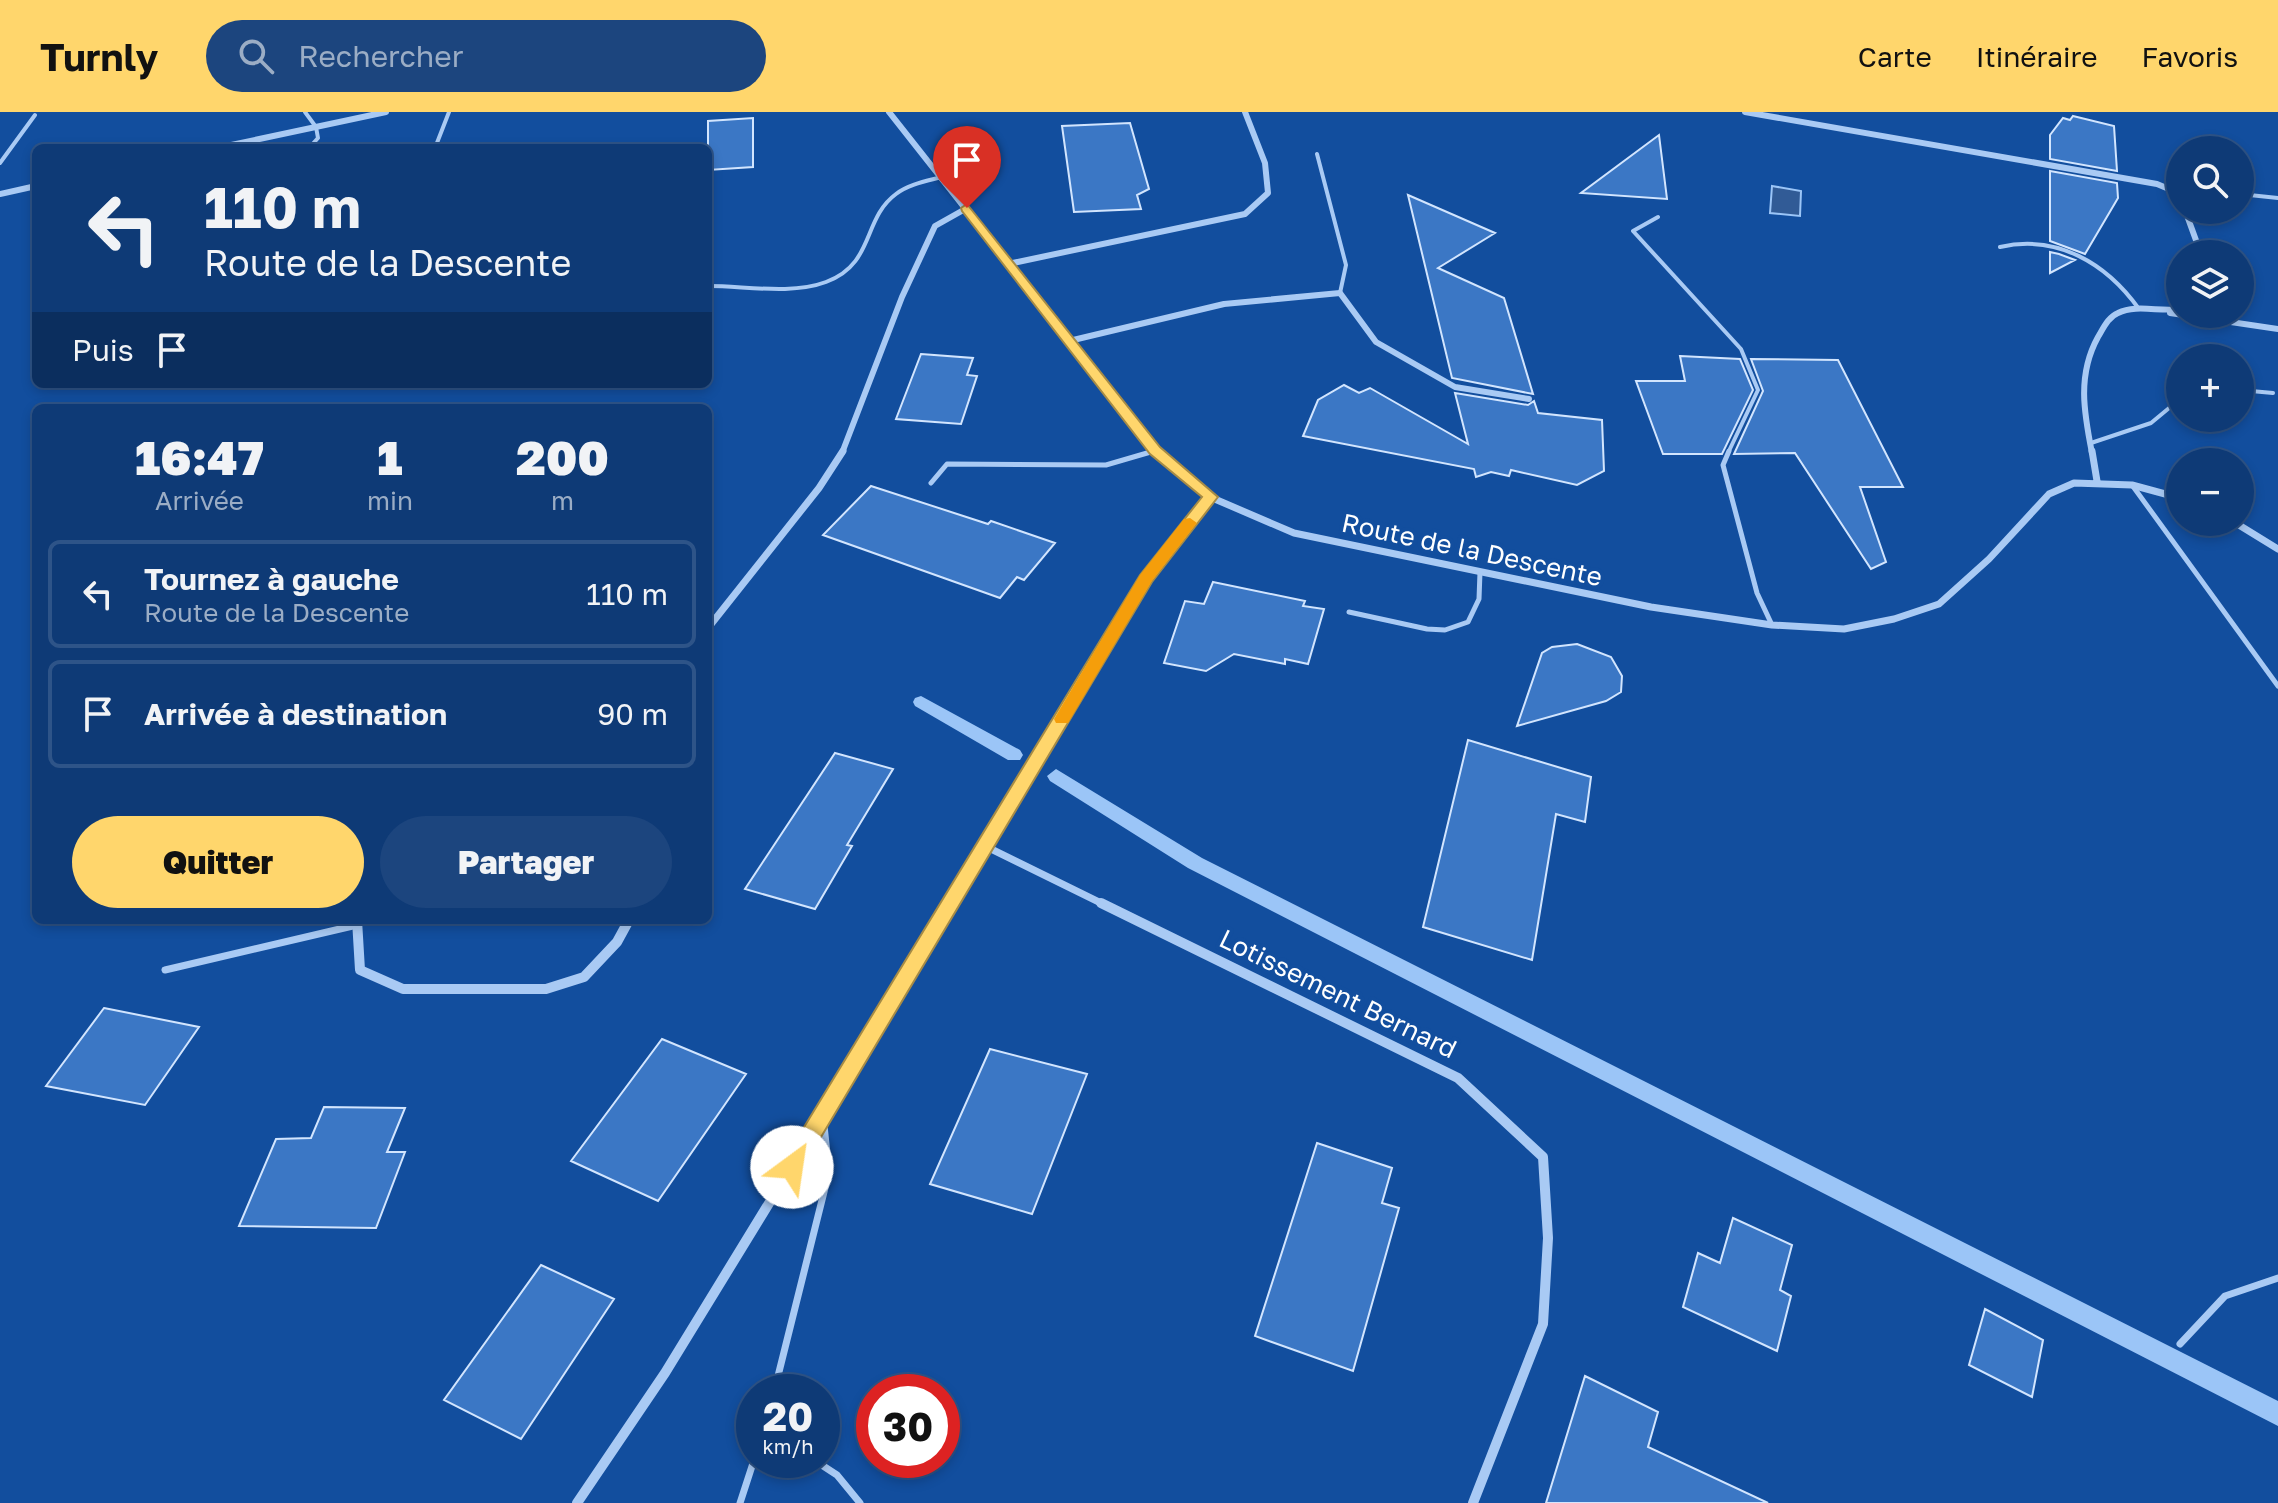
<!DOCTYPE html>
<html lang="fr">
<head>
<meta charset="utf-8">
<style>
	:root { --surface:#0e3a76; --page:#1c457e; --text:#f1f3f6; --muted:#9badc5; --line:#2e5488; --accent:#ffd66c }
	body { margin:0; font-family:"Golos Text",sans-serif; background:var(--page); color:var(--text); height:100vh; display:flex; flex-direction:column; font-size:30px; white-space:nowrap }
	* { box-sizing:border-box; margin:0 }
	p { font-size:26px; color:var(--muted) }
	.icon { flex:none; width:44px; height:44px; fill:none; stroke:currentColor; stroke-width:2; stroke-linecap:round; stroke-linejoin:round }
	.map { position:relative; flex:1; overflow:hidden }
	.details { position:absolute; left:32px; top:292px; width:680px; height:520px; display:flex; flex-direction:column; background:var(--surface); border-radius:12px; box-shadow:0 4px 12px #0003,0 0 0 2px var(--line) }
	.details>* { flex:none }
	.guide { position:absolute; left:32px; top:32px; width:680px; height:244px; border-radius:12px; box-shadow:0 4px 12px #0003,0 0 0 2px var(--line); background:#0e3a76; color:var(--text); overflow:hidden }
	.fabs { position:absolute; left:2166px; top:24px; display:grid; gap:16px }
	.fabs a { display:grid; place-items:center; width:88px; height:88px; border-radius:50%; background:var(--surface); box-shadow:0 4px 12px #0003,0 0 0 2px var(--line); font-size:40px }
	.speed { position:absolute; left:736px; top:1262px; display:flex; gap:16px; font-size:40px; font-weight:700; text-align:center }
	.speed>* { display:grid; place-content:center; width:104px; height:104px; border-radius:50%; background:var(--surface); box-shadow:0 4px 12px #0003,0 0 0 2px var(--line); line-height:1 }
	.speed small { font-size:20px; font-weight:400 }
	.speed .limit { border:12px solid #d22; background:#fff; color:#111 }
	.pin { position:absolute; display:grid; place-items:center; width:68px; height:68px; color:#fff; margin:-82px -34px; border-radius:50% 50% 50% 0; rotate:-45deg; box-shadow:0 0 8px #0007 }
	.pin .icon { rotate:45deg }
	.me { position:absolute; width:88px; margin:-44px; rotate:31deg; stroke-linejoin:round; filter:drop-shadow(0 0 6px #0008) }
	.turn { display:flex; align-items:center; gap:28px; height:168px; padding:0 40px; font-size:36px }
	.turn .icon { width:104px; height:104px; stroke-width:2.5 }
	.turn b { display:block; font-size:56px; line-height:68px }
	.then { display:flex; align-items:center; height:76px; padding:0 40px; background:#0003; gap:16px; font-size:30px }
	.eta { display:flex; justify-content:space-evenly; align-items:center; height:136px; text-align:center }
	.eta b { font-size:48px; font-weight:800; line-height:56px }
	.primary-button { display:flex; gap:16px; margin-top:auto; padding:16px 40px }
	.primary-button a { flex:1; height:92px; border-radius:48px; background:var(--accent); color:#111; font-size:32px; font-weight:800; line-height:92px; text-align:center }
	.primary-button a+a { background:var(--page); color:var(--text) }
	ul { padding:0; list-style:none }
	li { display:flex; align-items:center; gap:24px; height:108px; margin:0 16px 12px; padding:0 24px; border:4px solid var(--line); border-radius:12px }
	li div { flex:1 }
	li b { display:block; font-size:30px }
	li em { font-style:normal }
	header { display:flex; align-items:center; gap:48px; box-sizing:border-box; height:112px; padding:0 40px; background:var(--accent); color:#111 }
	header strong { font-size:38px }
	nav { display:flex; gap:44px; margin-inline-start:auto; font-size:28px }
	.search { width:560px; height:72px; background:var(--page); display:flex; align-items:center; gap:20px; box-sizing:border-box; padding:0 28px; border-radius:44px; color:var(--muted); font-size:30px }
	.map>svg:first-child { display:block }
</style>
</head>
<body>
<header>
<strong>Turnly</strong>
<div class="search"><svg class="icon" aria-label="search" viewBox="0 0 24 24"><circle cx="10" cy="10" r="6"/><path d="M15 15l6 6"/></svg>Rechercher</div>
<nav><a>Carte</a><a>Itinéraire</a><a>Favoris</a></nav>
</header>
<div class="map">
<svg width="2278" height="1391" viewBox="0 0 2278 1391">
	<rect width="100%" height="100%" fill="#124e9e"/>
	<path fill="#315b96" stroke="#9bc5f7" stroke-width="2" d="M1772 74 1801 79 1800 104 1770 101Z"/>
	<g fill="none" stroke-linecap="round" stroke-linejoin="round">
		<path fill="#9bc5f7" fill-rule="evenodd" d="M921 584 1020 638 1023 643 1020 648H1008L915 594 913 590 915 586Z
			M1056 657 1202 746 2278 1289V1314L1188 756 1050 669 1047 664Z"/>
	</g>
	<path fill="#3b77c5" stroke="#d2e5fe" stroke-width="2" d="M2073 4 2114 14 2117 59 2050 47V23L2063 6 2070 8Z
		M753 6V55L708 58V9Z
		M1130 11 1149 77 1137 83 1141 97 1074 100 1062 14Z
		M1659 23 1667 87 1581 81Z
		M2050 59 2117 71 2118 86 2085 142 2050 129Z
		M1408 83 1495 121 1438 156 1504 186 1533 282 1452 266Z
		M2050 140 2059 142 2075 148 2050 161Z
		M921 242 973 246 967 263 977 264 961 312 896 307Z
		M1680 244 1740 247 1753 278 1722 342H1663L1636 269H1685Z
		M1751 247 1838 248 1903 375H1860L1886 450 1871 457 1795 341 1734 342 1763 279Z
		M1344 273 1359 281 1370 276 1468 332 1455 281 1528 293 1534 289 1538 301 1602 308 1604 359 1577 373 1511 358 1509 364 1491 360 1476 365 1474 357 1303 324 1318 288Z
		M871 374 988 412 991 409 1055 431 1024 468 1017 465 1000 486 823 423Z
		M1213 470 1305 489 1303 494 1324 497 1308 552 1285 547V552L1234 542 1206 559 1164 551 1185 489 1204 492Z
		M1577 532 1611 545 1622 564 1621 580 1606 589 1517 614 1542 541 1552 535Z
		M1468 628 1591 665 1585 710 1556 702 1532 848 1423 815Z
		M835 641 893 657 847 733 852 734 815 797 745 777Z
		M104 896 199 915 145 993 46 974Z
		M662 927 746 962 658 1089 571 1049Z
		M990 937 1087 962 1032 1102 930 1072Z
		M324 995 405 996 387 1040H405L376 1116 239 1114 276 1027 311 1026Z
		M1317 1031 1392 1056 1382 1091 1399 1096 1353 1259 1255 1224Z
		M1733 1106 1792 1133 1780 1178 1791 1184 1777 1239 1683 1195 1698 1141 1720 1151Z
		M541 1153 614 1187 521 1327 444 1288Z
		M1985 1197 2043 1228 2032 1285 1969 1253Z
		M1585 1264 1658 1300 1648 1335 1768 1391H1546Z"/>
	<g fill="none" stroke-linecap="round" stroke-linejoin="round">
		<path stroke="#a9caf4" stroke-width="4" d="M305 0 316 15 318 26 309 36
			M435 36 449 0
			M1317 42 1346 153 1340 181
			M0 51 35 3
			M2240 82 2278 86
			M1658 105 1633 119 1741 237 1758 278 1728 341
			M2000 135C2057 122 2106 151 2139 197
			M709 174C745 174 791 183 826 170 875 152 862 107 896 82 909 72 927 69 942 65
			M2240 278 2273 281
			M2091 331 2151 311 2180 287
			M1147 341 1155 339"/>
		<path stroke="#a9caf4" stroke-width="5" d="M1729 339 1723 353 1757 481 1772 513
			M931 371 947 352 1106 353 1154 339
			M2132 373 2278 574
			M36 485 33 488 36 503
			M1349 500 1427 517 1445 518 1468 510 1479 487 1480 460"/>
		<path stroke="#a9caf4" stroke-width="7" d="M165 858 357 813
			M2180 1232 2225 1184 2278 1166
			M774 1280 829 1060 823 1004
			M814 1348 837 1363 860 1391
			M740 1391 754 1348"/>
		<path stroke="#a9caf4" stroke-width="6" d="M889 0 1158 341
			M1745 0 2157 72 2176 80 2180 88
			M217 36 386 0
			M0 82 36 74
			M2185 98 2201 142
			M1008 152 1245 102 1268 81 1265 51 1245 0
			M2170 201 2278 217
			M1069 229 1224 192 1340 181 1376 230 1455 275 1529 287
			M842 341 902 185 935 114 967 96
			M2092 341C2084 301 2077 263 2098 225 2103 217 2108 205 2118 201 2136 192 2160 200 2180 197"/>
		<path stroke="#a9caf4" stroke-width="7" d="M1155 339 1210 385 1294 421 1651 495 1772 513 1844 517 1894 507 1939 492 1989 447 2049 382 2074 371 2132 373 2180 386
			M2092 339 2097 369
			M2234 410 2278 437
			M708 516 819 376 843 339
			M987 735 1105 793
			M952 793 1146 466 1210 385"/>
		<path stroke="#a9caf4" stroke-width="10" d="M1101 791 1458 966 1543 1045 1548 1126 1543 1212 1473 1391
			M357 808 360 858 403 877H546L584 865 617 830 629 808
			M577 1391 665 1261 953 791"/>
	</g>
	<path fill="#ffd66c" stroke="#a68b46" stroke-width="2" d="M967 92 1160 335 1218 385 1152 470 799 1062 792 1065 784 1062 781 1055 784 1048 1140 463 1202 385 1150 342 962 99 961 96Z"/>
	<path fill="#f59e0b" d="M1190 406 1197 411 1152 469 1068 611H1056L1054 607 1140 463 1184 407Z"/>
	<g text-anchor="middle" stroke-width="8" stroke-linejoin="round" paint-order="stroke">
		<g font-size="26" fill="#fff" stroke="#124e9e">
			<text transform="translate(1472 438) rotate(12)" y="9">Route de la Descente</text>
			<text transform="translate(1338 882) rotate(26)" y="9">Lotissement Bernard</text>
		</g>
	</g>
</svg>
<div class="fabs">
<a><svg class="icon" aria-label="search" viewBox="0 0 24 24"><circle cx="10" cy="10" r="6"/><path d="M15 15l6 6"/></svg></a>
<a><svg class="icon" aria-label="layers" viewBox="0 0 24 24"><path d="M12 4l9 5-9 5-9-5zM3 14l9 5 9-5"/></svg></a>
<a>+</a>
<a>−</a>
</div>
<div class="speed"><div>20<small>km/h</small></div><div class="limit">30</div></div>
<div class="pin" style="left:967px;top:96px;background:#d93025"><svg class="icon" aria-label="arrive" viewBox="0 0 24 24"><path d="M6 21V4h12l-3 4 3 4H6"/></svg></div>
<svg class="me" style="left:792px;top:1055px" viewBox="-20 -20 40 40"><circle r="19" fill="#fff"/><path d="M0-13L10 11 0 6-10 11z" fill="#ffd66c"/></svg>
<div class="guide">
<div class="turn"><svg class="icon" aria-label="left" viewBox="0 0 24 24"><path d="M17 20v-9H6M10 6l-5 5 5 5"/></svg><div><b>110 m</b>Route de la Descente</div></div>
<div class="then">Puis<svg class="icon" aria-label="arrive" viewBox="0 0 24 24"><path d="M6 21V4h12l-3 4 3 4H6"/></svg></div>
</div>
<section class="details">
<div class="eta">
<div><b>16:47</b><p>Arrivée</p></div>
<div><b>1</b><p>min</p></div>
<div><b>200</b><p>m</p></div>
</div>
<ul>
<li><svg class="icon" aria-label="left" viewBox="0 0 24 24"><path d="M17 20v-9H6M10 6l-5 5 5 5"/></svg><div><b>Tournez à gauche</b><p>Route de la Descente</p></div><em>110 m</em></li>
<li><svg class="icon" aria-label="arrive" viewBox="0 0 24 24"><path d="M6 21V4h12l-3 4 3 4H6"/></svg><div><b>Arrivée à destination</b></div><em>90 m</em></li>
</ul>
<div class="primary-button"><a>Quitter</a><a>Partager</a></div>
</section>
</div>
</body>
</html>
